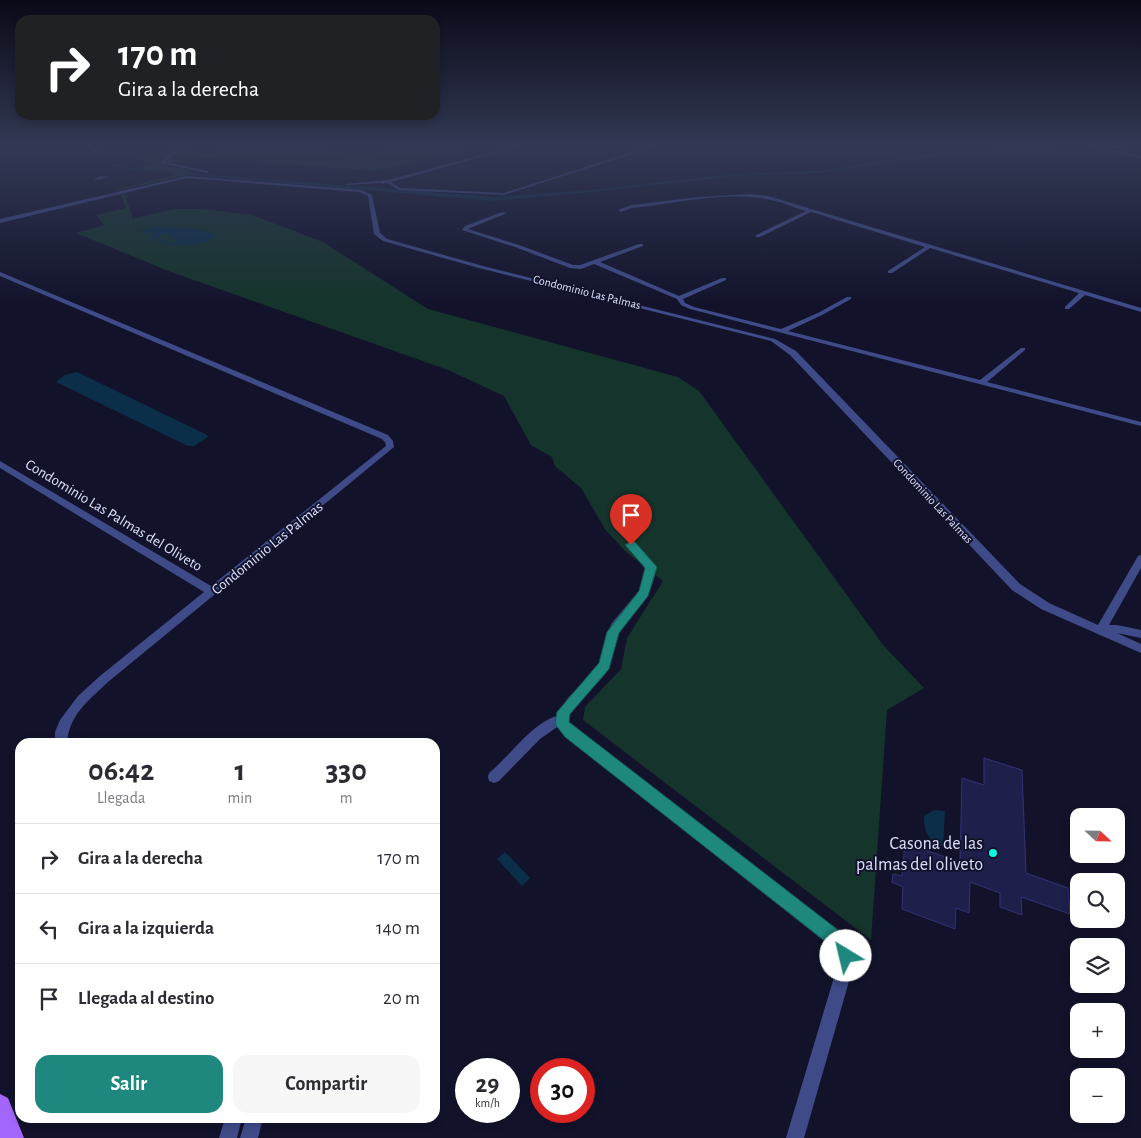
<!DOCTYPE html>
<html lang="es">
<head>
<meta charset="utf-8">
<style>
	:root { --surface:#fff; --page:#f7f7f7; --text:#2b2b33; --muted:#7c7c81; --line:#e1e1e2; --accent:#1e887f }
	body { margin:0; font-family:"Alegreya Sans",sans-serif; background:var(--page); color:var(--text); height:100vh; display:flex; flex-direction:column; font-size:19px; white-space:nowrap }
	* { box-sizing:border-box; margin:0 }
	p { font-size:16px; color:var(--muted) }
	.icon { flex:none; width:28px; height:28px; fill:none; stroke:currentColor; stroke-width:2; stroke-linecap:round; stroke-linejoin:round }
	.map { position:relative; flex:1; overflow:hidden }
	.sheet { position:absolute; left:15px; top:738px; width:425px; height:385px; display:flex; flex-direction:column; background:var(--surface); border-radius:15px; box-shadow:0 2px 8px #0003 }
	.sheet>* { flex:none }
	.top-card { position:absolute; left:15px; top:15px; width:425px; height:105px; border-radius:15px; box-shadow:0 2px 8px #0003; background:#202124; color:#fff; overflow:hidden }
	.needle { width:32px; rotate:112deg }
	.buttons { position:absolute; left:1070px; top:808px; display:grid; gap:10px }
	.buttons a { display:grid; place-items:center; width:55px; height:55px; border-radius:10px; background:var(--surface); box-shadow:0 2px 8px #0003; font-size:25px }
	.speed { position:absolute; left:455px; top:1058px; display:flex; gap:10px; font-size:25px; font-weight:700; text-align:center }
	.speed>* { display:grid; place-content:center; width:65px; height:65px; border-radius:50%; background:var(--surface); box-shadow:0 2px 8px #0003; line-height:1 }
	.speed small { font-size:12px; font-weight:400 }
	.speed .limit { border:8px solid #d22; background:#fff; color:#111 }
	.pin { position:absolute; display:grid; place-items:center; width:42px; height:42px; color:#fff; margin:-51px -21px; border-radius:50% 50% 50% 0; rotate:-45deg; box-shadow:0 0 5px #0007 }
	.pin .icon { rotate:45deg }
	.me { position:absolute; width:55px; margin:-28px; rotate:324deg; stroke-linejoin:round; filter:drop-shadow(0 0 4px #0008) }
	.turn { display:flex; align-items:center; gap:18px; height:105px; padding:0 20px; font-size:22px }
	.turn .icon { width:65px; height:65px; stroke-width:2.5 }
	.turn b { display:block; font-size:35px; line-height:42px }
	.eta { display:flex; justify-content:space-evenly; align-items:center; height:85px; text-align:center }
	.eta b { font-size:30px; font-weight:700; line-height:35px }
	.action { display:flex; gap:10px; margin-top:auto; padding:10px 20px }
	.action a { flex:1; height:58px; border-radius:15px; background:var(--accent); color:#fff; font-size:20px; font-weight:700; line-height:58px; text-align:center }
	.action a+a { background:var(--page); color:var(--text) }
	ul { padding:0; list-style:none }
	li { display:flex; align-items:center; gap:15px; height:70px; padding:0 20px; border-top:1px solid var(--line) }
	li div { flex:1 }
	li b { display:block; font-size:19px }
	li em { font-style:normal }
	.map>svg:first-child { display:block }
</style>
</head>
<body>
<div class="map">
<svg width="1141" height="1138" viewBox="0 0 1141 1138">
	<rect width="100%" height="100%" fill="#12132b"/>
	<path fill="#15342c" d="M247 145H315L299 149 370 154 408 145H473L377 171 193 157 161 166 186 169 195 173 191 175 123 189 133 219 174 209H201L252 215 323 242 428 309 678 377 699 391 883 645 924 688 887 710 871 940 583 720 585 707 621 669 627 638 663 581 625 551 605 529 581 488 555 466 552 457 531 445 504 396 448 370 171 272 76 233 104 225 96 215 126 208 119 189 174 175 173 173 137 168 150 164 139 157 172 150 210 153Z"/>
	<path fill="#0c2f49" d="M152 227 196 229 217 235C207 247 169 248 156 240L162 239 171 243 178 240 164 233 155 239 149 236 155 234 153 232 146 235 140 232Z
		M77 372 207 435 208 437 194 446H188L56 382 65 375Z
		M934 810 945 811 943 847C928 841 924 831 924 816Z
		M505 852 530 878 522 886 497 859Z"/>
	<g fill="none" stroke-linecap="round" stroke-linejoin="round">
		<path fill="#0c2f49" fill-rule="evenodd" d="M1141 146V148L1054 149 920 158 818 173 734 176 591 192 494 201 133 170 107 164 109 163 133 168 199 174 494 197 591 190 734 174 818 171 920 156 1054 147Z"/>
	</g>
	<path fill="#1e1f4b" stroke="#313276" d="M984 758 1022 770 1026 873 1068 888 1070 914 1021 897 1022 915 1000 907V893L970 882 969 913 956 908 955 929 902 909 903 887 892 882 893 874 902 876 905 843 960 862 962 778 984 785Z"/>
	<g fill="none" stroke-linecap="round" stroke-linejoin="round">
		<path fill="#3e4b88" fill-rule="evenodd" d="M88 145H93L91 146 100 152 96 153 86 147Z
			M196 145H202L178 151 165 162 208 171V173L160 163 175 149Z
			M519 145H524L391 182 400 188 504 193 655 145H660L504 195 399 190 387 183 383 184 381 183 347 185 345 184 388 180Z
			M1082 145H1088L1141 156V158Z
			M101 176 109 177 96 180 94 179Z
			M187 176 362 190 372 195 380 233 387 239 483 266 775 339 796 351 1020 584 1049 603 1098 625 1138 556 1141 555V568L1109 625H1117L1141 630V638L1117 633 1141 644V653L1041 609 1012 590 790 355 771 341 479 268 383 241 374 234 368 196 359 192 187 178 0 223V219Z
			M750 194 768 196 1141 308V312L1085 295 1069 309H1065V307L1079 293 930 248 892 273H888V271L925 247 811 212 760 237H756V235L806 211C793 207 779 201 766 199 726 191 672 204 632 208L621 212 618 210 631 205 699 197Z
			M502 212 507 213 468 229 519 245 573 265H580L639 244H643V246L600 262 679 296 722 278H726V280L683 299 685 303 694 307 781 329 818 313 847 297H851V299L822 315 788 331 980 380 1021 348H1025V350L987 382 1141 422V426L690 309 681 305 677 299 594 264 581 269 570 268 515 247 462 230 465 226Z
			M0 272 388 435 393 441 394 447 108 682C88 701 70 714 67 742H55V732L60 720 78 696 100 676 204 592 0 468V461L211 586 386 446 385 442 382 439 0 276Z
			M631 542 634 543 656 567C653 603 628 608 616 636 611 648 614 661 606 673 595 689 571 700 567 721L574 729 834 929C846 938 854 949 854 964L804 1138H786L838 964V955L834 949 566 737 557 727 540 739 499 781 494 783 489 781 488 777 489 773C511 755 529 726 556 716L567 699 599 665 606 635 612 623 642 587 646 568 626 545Z
			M225 1118H242L237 1138H219Z
			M246 1118H263L258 1138H240Z"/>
		<path fill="#a366fb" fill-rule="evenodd" d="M0 1094 8 1098 24 1138H0Z"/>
	</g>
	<linearGradient id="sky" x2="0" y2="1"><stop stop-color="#0a0a18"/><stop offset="0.48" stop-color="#333955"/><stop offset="1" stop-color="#333955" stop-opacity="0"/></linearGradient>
	<rect width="1141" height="304" fill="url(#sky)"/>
	<path fill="#1e887f" stroke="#145853" d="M631 541 635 542 657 567 648 596 619 633 609 669 570 714 569 722 842 933 855 956 852 962 846 964 840 962 830 945 565 737 555 724 557 712 599 663 607 632 639 591 645 568 625 545Z"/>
	<circle fill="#0df9dd" stroke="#12132b" stroke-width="2" cx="993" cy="853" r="5"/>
	<g text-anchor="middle" stroke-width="4" stroke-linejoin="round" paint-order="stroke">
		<g font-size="12" fill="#dce0fe" stroke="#12132b">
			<text transform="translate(587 292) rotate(14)" y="4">Condominio Las Palmas</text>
			<text transform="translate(933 501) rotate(47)" y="4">Condominio Las Palmas</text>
		</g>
		<g font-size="15" fill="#dce0fe" stroke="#12132b">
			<text transform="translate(114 515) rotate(31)" y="5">Condominio Las Palmas del Oliveto</text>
			<text transform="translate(267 548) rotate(-39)" y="5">Condominio Las Palmas</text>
		</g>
		<g font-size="18" fill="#dce0fe" stroke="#12132b" text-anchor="end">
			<text x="983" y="849">Casona de las<tspan x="983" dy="21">palmas del oliveto</tspan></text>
		</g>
	</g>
</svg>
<div class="buttons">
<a><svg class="needle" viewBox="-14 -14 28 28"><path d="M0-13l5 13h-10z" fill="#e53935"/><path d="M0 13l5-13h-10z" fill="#7c7c81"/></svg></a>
<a><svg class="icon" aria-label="search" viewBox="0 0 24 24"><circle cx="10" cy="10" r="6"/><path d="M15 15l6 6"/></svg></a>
<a><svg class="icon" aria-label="layers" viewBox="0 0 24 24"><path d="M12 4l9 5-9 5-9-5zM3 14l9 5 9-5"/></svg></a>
<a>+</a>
<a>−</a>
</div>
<div class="speed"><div>29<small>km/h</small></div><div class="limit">30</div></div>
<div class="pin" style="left:631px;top:545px;background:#d93025"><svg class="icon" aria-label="arrive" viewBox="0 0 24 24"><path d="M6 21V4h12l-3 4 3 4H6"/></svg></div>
<svg class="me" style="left:846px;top:956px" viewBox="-20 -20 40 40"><circle r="19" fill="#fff"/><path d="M0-13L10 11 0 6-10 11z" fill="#1e887f"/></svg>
<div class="top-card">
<div class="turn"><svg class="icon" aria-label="right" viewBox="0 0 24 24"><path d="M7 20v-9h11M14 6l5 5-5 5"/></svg><div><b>170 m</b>Gira a la derecha</div></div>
</div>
<section class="sheet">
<div class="eta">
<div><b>06:42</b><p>Llegada</p></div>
<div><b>1</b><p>min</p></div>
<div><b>330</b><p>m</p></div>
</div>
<ul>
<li><svg class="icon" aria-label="right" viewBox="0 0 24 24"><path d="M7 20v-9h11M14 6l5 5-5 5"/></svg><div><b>Gira a la derecha</b></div><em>170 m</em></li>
<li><svg class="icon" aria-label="left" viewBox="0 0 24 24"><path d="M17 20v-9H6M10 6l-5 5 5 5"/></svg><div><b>Gira a la izquierda</b></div><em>140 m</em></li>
<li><svg class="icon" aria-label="arrive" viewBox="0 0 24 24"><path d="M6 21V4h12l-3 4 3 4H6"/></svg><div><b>Llegada al destino</b></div><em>20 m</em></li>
</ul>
<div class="action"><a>Salir</a><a>Compartir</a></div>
</section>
</div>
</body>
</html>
